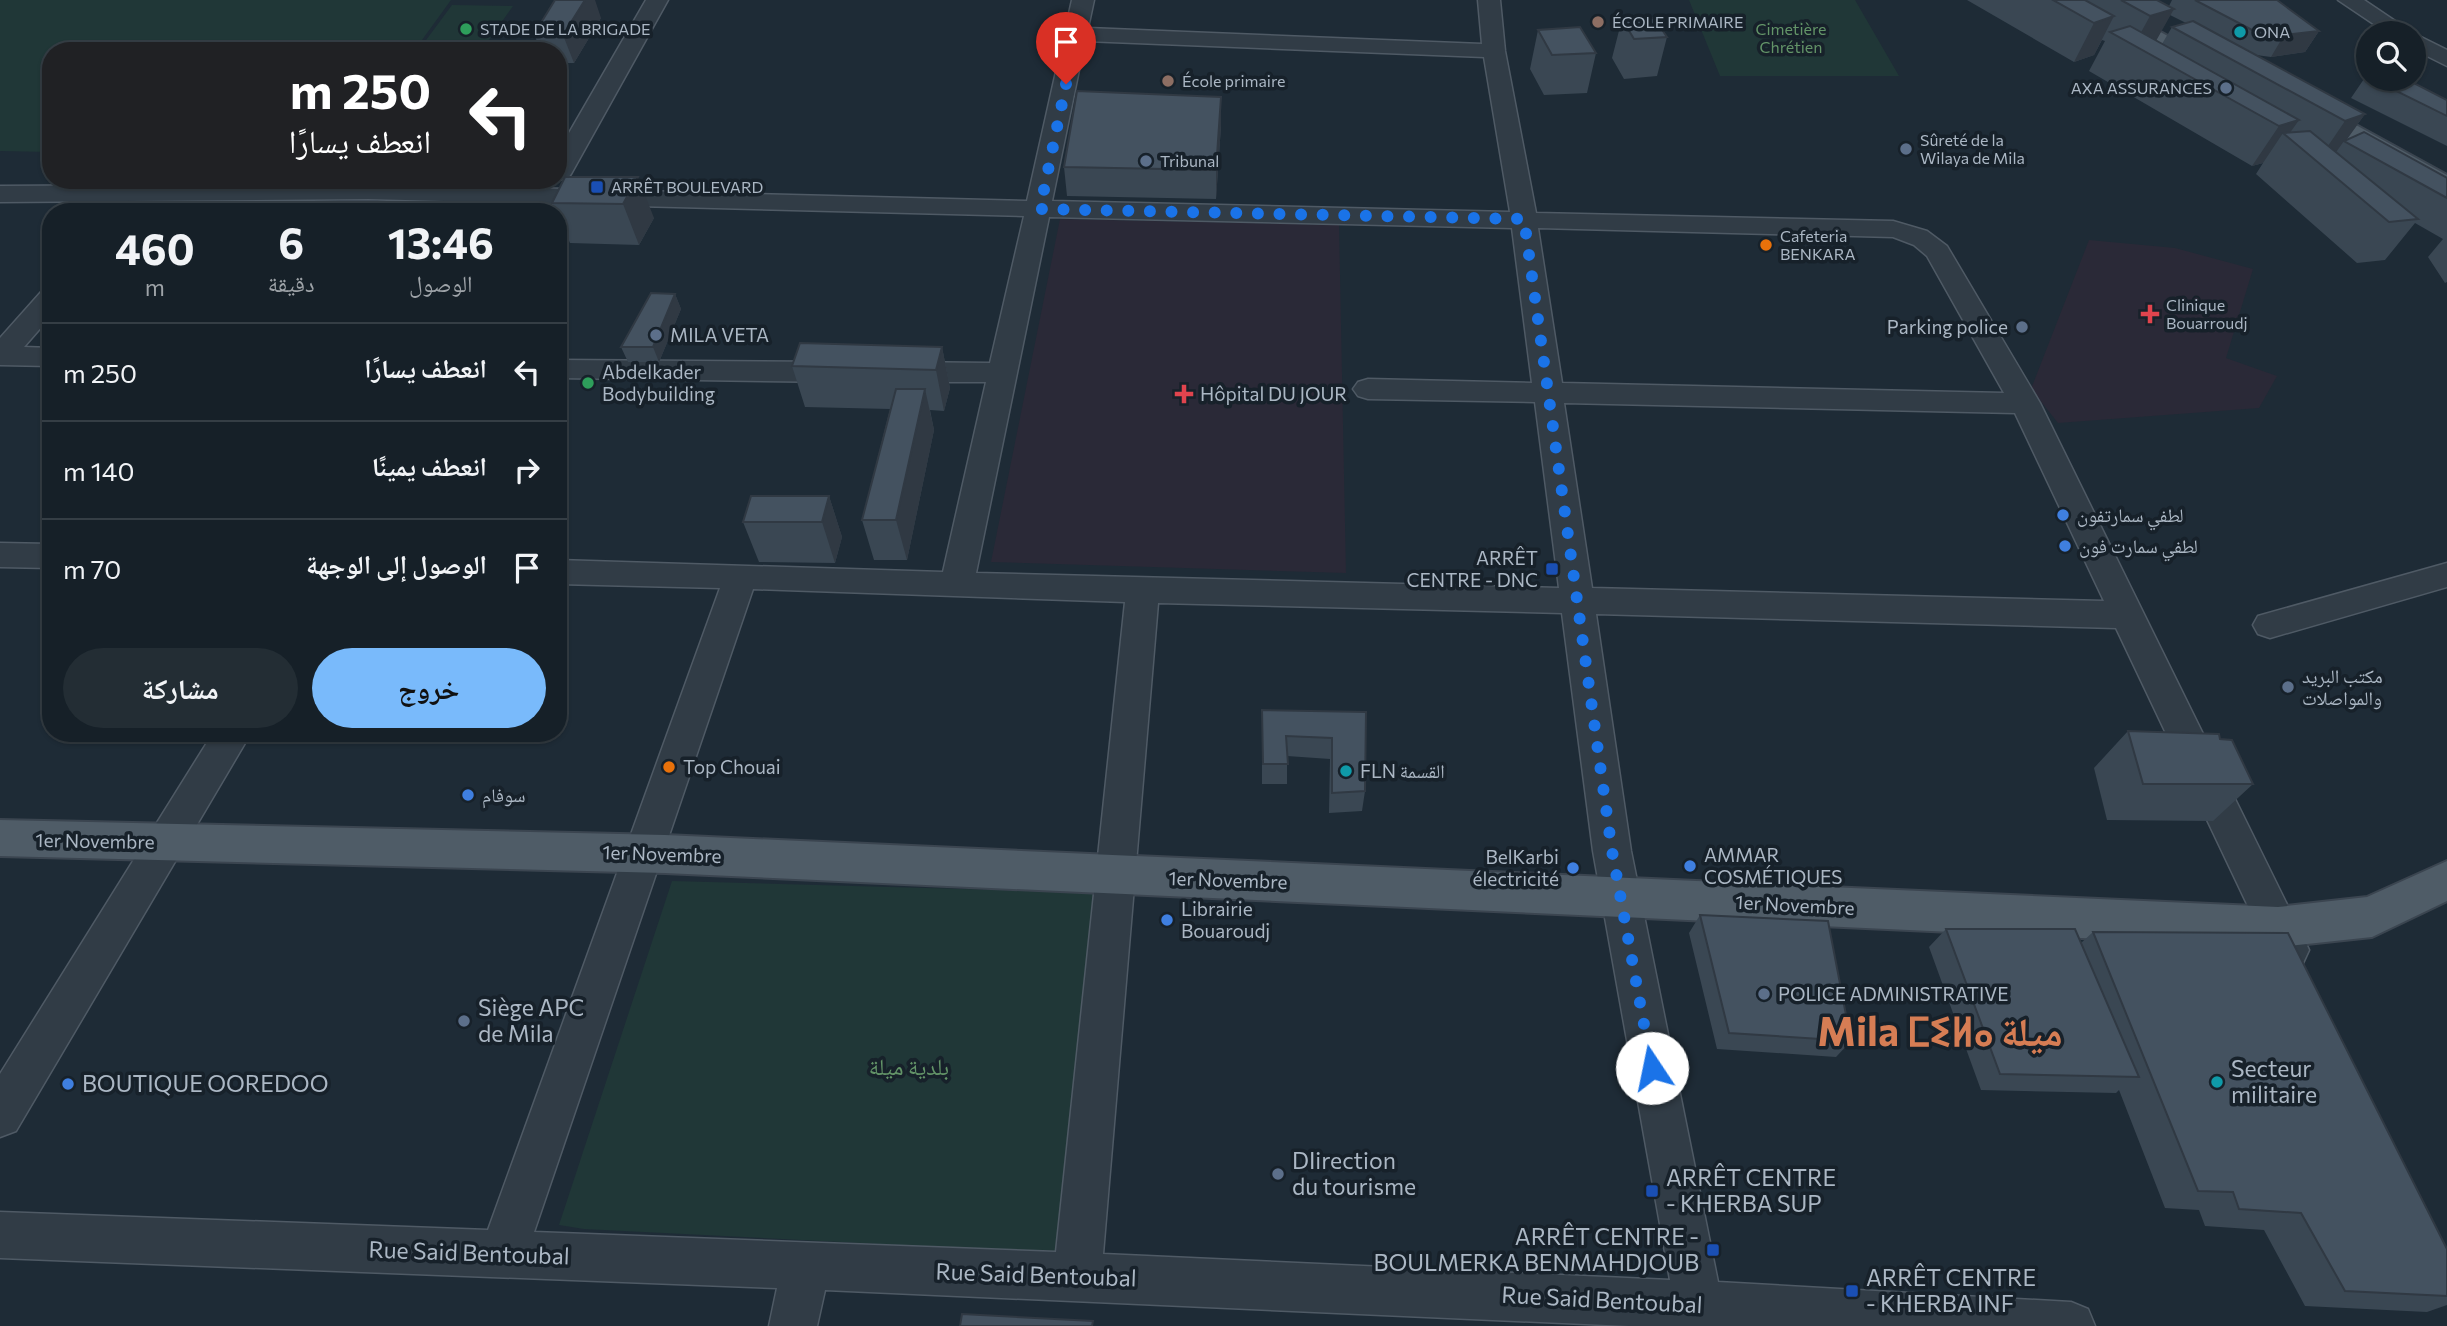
<!DOCTYPE html>
<html lang="ar">
<head>
<meta charset="utf-8">
<style>
	:root { --surface:#162028; --page:#232d34; --text:#f1f3f6; --muted:#9ea3a8; --line:#353e45; --accent:#79bafb }
	body { margin:0; font-family:Commissioner,"Noto Naskh Arabic","Noto Sans Tifinagh",sans-serif; background:var(--page); color:var(--text); direction:rtl; height:100vh; display:flex; flex-direction:column; font-size:26px; white-space:nowrap }
	* { box-sizing:border-box; margin:0 }
	p { font-size:23px; color:var(--muted) }
	.icon { flex:none; width:38px; height:38px; fill:none; stroke:currentColor; stroke-width:2; stroke-linecap:round; stroke-linejoin:round }
	.map { position:relative; flex:1; overflow:hidden; direction:ltr }
	.side { position:absolute; left:42px; top:203px; width:525px; height:539px; display:flex; flex-direction:column; background:var(--surface); border-radius:28px; box-shadow:0 2px 5px #0004,0 0 0 2px var(--line); direction:rtl }
	.side>* { flex:none }
	.top-card { position:absolute; left:42px; top:42px; width:525px; height:147px; border-radius:28px; box-shadow:0 2px 5px #0004,0 0 0 2px var(--line); direction:rtl; background:#202124; color:#fff; overflow:hidden }
	.fabs { position:absolute; left:2356px; top:21px; display:grid; gap:14px }
	.fabs a { display:grid; place-items:center; width:70px; height:70px; border-radius:50%; background:var(--surface); box-shadow:0 2px 5px #0004,0 0 0 2px var(--line); font-size:35px }
	.pin { position:absolute; display:grid; place-items:center; width:60px; height:60px; color:#fff; margin:-72px -30px; border-radius:50% 50% 50% 0; rotate:-45deg; box-shadow:0 0 7px #0007 }
	.pin .icon { rotate:45deg }
	.me { position:absolute; width:77px; margin:-38px; rotate:349deg; stroke-linejoin:round; filter:drop-shadow(0 0 5px #0008) }
	.turn { display:flex; align-items:center; gap:24px; height:147px; padding:0 21px; font-size:32px }
	.turn .icon { width:91px; height:91px; stroke-width:2.5 }
	.turn b { display:block; font-size:49px; line-height:60px }
	.eta { display:flex; justify-content:space-evenly; align-items:center; height:119px; text-align:center }
	.eta b { font-size:42px; font-weight:700; line-height:49px }
	.button { display:flex; gap:14px; margin-top:auto; padding:14px 21px }
	.button a { flex:1; height:80px; border-radius:42px; background:var(--accent); color:#111; font-size:28px; font-weight:700; line-height:80px; text-align:center }
	.button a+a { background:var(--page); color:var(--text) }
	ul { padding:0; list-style:none }
	li { display:flex; align-items:center; gap:21px; height:98px; padding:0 21px; border-top:2px solid var(--line) }
	li div { flex:1 }
	li b { display:block; font-size:26px }
	li em { font-style:normal }
	.map>svg:first-child { display:block }
</style>
</head>
<body>
<div class="map">
<svg width="2447" height="1326" viewBox="0 0 2447 1326">
	<rect width="100%" height="100%" fill="#1e2b36"/>
	<path fill="#2a2937" d="M1060 219 1339 225 1346 573 991 562Z
		M2089 240 2175 248 2253 269 2226 358 2277 376 2259 408 2058 423 2031 389Z"/>
	<path fill="#203737" d="M0 0H451L414 51H51V152L0 151Z
		M1689 0H1855L1899 76H1720Z
		M452 5H453L513 6 481 51H418Z
		M672 881 1114 893 1078 1254 584 1229 559 1225Z"/>
	<g fill="none" stroke-linecap="round" stroke-linejoin="round">
		<g stroke="#4f5a65" stroke-width="3">
			<path id="street" d="M646 0H668L571 174 567 179 553 180H558V152Z
				M1072 0H1094L1088 28 1482 44 1478 0H1500L1505 51 1536 213 1893 221 1927 231 1947 246 2040 403 2303 937 2309 950 2303 963 2289 969 2275 963 2116 628 1596 614 1631 851 1718 1282 2071 1302 2088 1309 2095 1326H1629L825 1290 817 1326H769L777 1288 0 1258V1212L488 1230 720 588 558 584V560L943 572 986 382H900L890 379 885 372 890 365 900 362 990 363 1024 216 368 199 0 202V186L368 184 1027 201ZM1085 41 1484 57 1510 212 1052 201ZM1049 217 1512 228 1532 383 1368 379 1358 382 1353 389 1358 396 1368 399 1535 402 1559 588 976 573ZM1538 228 1893 237 1914 245 1927 256 2004 393 1562 383ZM1564 403 2015 413 2104 601 1592 588ZM753 589 1125 602 1056 1252 534 1232ZM1158 603 1562 613 1593 851 1670 1280 1103 1254Z
				M2338 0H2364L2413 33H2387Z
				M2413 33 2447 50V66L2413 49Z
				M51 290V316L24 347 51 348V366L0 365V338L41 292Z
				M558 360 840 362 850 365 855 372 850 379 840 382 558 378Z
				M0 543 51 544V568L0 567Z
				M2447 563V587L2270 638 2258 634 2253 625 2258 616Z
				M213 733H251L16 1131 0 1137V1074Z"/>
		</g>
		<g stroke="#3b4550" stroke-width="4">
			<path id="primary" d="M2074 0H2103L2218 64 2222 69 2218 74 2209 77 2200 74 2078 5Z
				M2305 100 2314 102 2447 175V194L2437 192 2296 114 2292 108 2296 102Z
				M0 820 665 835 2278 907 2367 897 2447 861V901L2372 937 2278 947 665 873 0 856Z"/>
		</g>
		<use href="#street" fill="#313c46" fill-rule="evenodd"/>
		<use href="#primary" fill="#4f5c67" fill-rule="evenodd"/>
	</g>
	<path fill="#3a4753" fill-rule="evenodd" d="M1967 0H2157L2169 6 2172 0H2277L2319 31 2305 52 2271 57 2256 55 2365 114 2346 140 2447 178V282L2445 283 2428 257 2443 239 2415 223 2385 260 2357 263 2256 174 2263 163 2252 166 2089 71 2105 41 2102 40 2094 55 2074 62ZM2170 15 2186 23 2172 27 2162 44 2156 40Z
		M601 18 574 63H558V51H541L534 34Z
		M1622 19 1667 37 1657 76 1624 79 1612 58Z
		M1538 30 1596 53 1587 93 1544 95 1530 69Z
		M2366 76H2368V79H2406L2447 100V146L2351 98Z
		M1221 97V126L1216 199 1067 196 1064 167Z
		M565 177 654 218 639 245 570 243 558 217V212H556L552 203Z
		M675 294 681 309 659 362H628L621 347Z
		M942 347 950 388 944 411 930 410 934 430 907 560H874L862 520 890 409 805 407 792 366Z
		M829 496 842 537 835 563 759 562 743 522Z
		M1262 710 1366 712 1365 791 1362 811 1329 813 1330 759 1287 756V784H1262Z
		M2128 731 2220 739 2253 784 2213 821 2107 820 2094 768Z
		M1700 915 1851 1041 1836 1057 1717 1049 1689 933Z
		M1946 929 2081 943 2093 932 2447 1249V1305L2427 1312 2305 1306 2264 1230 2205 1226 2199 1210 2165 1208 2119 1090 2116 1093 1981 1090 1929 947Z"/>
	<path fill="#303943" d="M585 0H595L601 18 574 63 563 35Z
		M2174 9 2152 48 2134 45 2150 16Z
		M2114 16 2094 55 2074 62 2094 23Z
		M2319 31 2305 52 2271 57 2284 35Z
		M1221 97V126L1216 199V170Z
		M2365 114 2345 142 2344 141 2334 155 2317 162 2345 121Z
		M2299 120 2287 137 2283 133 2263 163 2252 166 2279 126Z
		M638 177 654 218 639 245 623 204Z
		M675 294 681 309 659 362 653 347Z
		M942 347 950 388 944 411 936 370Z
		M925 389 934 430 907 560 896 520Z
		M829 496 842 537 835 563 822 522Z"/>
	<path fill="#445260" stroke="#303943" stroke-width="2" d="M555 0H585L563 35 534 34Z
		M2053 0H2085L2114 16 2094 23Z
		M2121 0H2157L2174 9 2150 16Z
		M2195 0H2277L2319 31 2284 35 2254 31Z
		M1654 18 1667 37 1634 39 1622 19Z
		M2193 21 2365 114 2345 121 2172 27Z
		M2130 26 2299 120 2279 126 2110 32Z
		M1580 27 1596 53 1552 55 1538 30Z
		M2372 79H2406L2447 100V116Z
		M1077 91 1221 97 1216 170 1064 167Z
		M2310 131 2418 219 2389 222 2283 133Z
		M2364 132 2447 178V198L2344 141Z
		M565 177H638L623 204 552 203Z
		M651 293 675 294 653 347H621Z
		M800 343 942 347 936 370 792 366Z
		M896 389H925L896 520H862Z
		M751 496H829L822 522H743Z
		M1262 710 1366 712 1365 791 1332 793V738L1286 736 1288 764H1263Z
		M2128 731 2219 734 2220 739 2232 740 2253 784H2143Z
		M1700 915 1828 921 1851 1041 1729 1033Z
		M1946 929H2075L2139 1077 2000 1074Z
		M2093 932 2288 933 2447 1249V1296L2345 1291 2301 1213 2239 1209 2233 1192 2198 1191Z
		M962 1314 1093 1321 1092 1326H960Z"/>
	<g fill="none" stroke-linecap="round" stroke-linejoin="round">
		<path stroke="#1a73e8" stroke-width="12" stroke-dasharray="0 21.6" d="M1066 84 1040 209 1524 219 1612 851 1652 1068"/>
	</g>
	<g fill="#8d6e63" stroke="#17212a" stroke-width="2.5">
		<circle cx="1598" cy="22" r="7"/>
		<circle cx="1168" cy="81" r="7"/>
	</g>
	<g fill="#2e9e5b" stroke="#17212a" stroke-width="2.5">
		<circle cx="466" cy="29" r="7"/>
		<circle cx="588" cy="383" r="7"/>
	</g>
	<g fill="#0f9aa8" stroke="#17212a" stroke-width="2.5">
		<circle cx="2240" cy="32" r="7"/>
		<circle cx="1346" cy="771" r="7"/>
		<circle cx="2217" cy="1082" r="7"/>
	</g>
	<g fill="#5c6f8a" stroke="#17212a" stroke-width="2.5">
		<circle cx="2226" cy="88" r="7"/>
		<circle cx="1906" cy="149" r="7"/>
		<circle cx="1146" cy="161" r="7"/>
		<circle cx="2022" cy="327" r="7"/>
		<circle cx="656" cy="335" r="7"/>
		<circle cx="2288" cy="687" r="7"/>
		<circle cx="1764" cy="994" r="7"/>
		<circle cx="464" cy="1021" r="7"/>
		<circle cx="1278" cy="1174" r="7"/>
	</g>
	<g fill="#1a4fb4" stroke="#17212a" stroke-width="2.5">
		<rect x="590" y="180" width="14" height="14" rx="3.5"/>
		<rect x="1545" y="562" width="14" height="14" rx="3.5"/>
		<rect x="1645" y="1184" width="14" height="14" rx="3.5"/>
		<rect x="1706" y="1243" width="14" height="14" rx="3.5"/>
		<rect x="1845" y="1284" width="14" height="14" rx="3.5"/>
	</g>
	<g fill="#e8710a" stroke="#17212a" stroke-width="2.5">
		<circle cx="1766" cy="245" r="7"/>
		<circle cx="669" cy="767" r="7"/>
	</g>
	<g fill="#e0444e" stroke="#17212a" stroke-width="2.5">
		<path d="M2146.5 303.5h7v7h7v7h-7v7h-7v-7h-7v-7h7z"/>
		<path d="M1180.5 383.5h7v7h7v7h-7v7h-7v-7h-7v-7h7z"/>
	</g>
	<g fill="#3f7fe0" stroke="#17212a" stroke-width="2.5">
		<circle cx="2063" cy="515" r="7"/>
		<circle cx="2065" cy="546" r="7"/>
		<circle cx="468" cy="795" r="7"/>
		<circle cx="1690" cy="866" r="7"/>
		<circle cx="1573" cy="868" r="7"/>
		<circle cx="1167" cy="920" r="7"/>
		<circle cx="68" cy="1084" r="7"/>
	</g>
	<g text-anchor="middle" stroke-width="7" stroke-linejoin="round" paint-order="stroke">
		<g font-size="16" fill="#abb7c4" stroke="#17212a" text-anchor="start">
			<text x="1612" y="28">ÉCOLE PRIMAIRE</text>
			<text x="480" y="35">STADE DE LA BRIGADE</text>
			<text x="2254" y="38">ONA</text>
			<text x="1182" y="87">École primaire</text>
			<text x="2212" y="94" text-anchor="end">AXA ASSURANCES</text>
			<text x="1920" y="146">Sûreté de la<tspan x="1920" dy="18">Wilaya de Mila</tspan></text>
			<text x="1160" y="167">Tribunal</text>
			<text x="611" y="193">ARRÊT BOULEVARD</text>
			<text x="1780" y="242">Cafeteria<tspan x="1780" dy="18">BENKARA</tspan></text>
			<text x="2166" y="311">Clinique<tspan x="2166" dy="18">Bouarroudj</tspan></text>
		</g>
		<g font-size="16" fill="#639468" stroke="#17212a">
			<text x="1791" y="35">Cimetière<tspan x="1791" dy="18">Chrétien</tspan></text>
		</g>
		<g font-size="19" fill="#abb7c4" stroke="#17212a" text-anchor="start">
			<text x="2008" y="334" text-anchor="end">Parking police</text>
			<text x="670" y="342">MILA VETA</text>
			<text x="602" y="379">Abdelkader<tspan x="602" dy="22">Bodybuilding</tspan></text>
			<text x="1200" y="401">Hôpital DU JOUR</text>
			<text x="2077" y="522">لطفي سمارتفون</text>
			<text x="2079" y="553">لطفي سمارت فون</text>
			<text x="1538" y="565" text-anchor="end">ARRÊT<tspan x="1538" dy="22">CENTRE - DNC</tspan></text>
			<text x="2302" y="683">مكتب البريد<tspan x="2302" dy="22">والمواصلات</tspan></text>
			<text x="683" y="774">Top Chouai</text>
			<text x="1360" y="778">FLN القسمة</text>
			<text x="482" y="802">سوفام</text>
			<text x="1704" y="862">AMMAR<tspan x="1704" dy="22">COSMÉTIQUES</tspan></text>
			<text x="1559" y="864" text-anchor="end">BelKarbi<tspan x="1559" dy="22">électricité</tspan></text>
			<text x="1181" y="916">Librairie<tspan x="1181" dy="22">Bouaroudj</tspan></text>
			<text x="1778" y="1001">POLICE ADMINISTRATIVE</text>
		</g>
		<g font-size="19" fill="#abb7c4" stroke="#17212a">
			<text transform="translate(95 841) rotate(1)" y="7">1er Novembre</text>
			<text transform="translate(662 854) rotate(2)" y="7">1er Novembre</text>
			<text transform="translate(1228 880) rotate(2)" y="7">1er Novembre</text>
			<text transform="translate(1795 905) rotate(3)" y="7">1er Novembre</text>
		</g>
		<g font-size="23" fill="#abb7c4" stroke="#17212a" text-anchor="start">
			<text x="478" y="1016">Siège APC<tspan x="478" dy="26">de Mila</tspan></text>
			<text x="2231" y="1077">Secteur<tspan x="2231" dy="26">militaire</tspan></text>
			<text x="82" y="1092">BOUTIQUE OOREDOO</text>
			<text x="1292" y="1169">DIirection<tspan x="1292" dy="26">du tourisme</tspan></text>
			<text x="1666" y="1186">ARRÊT CENTRE<tspan x="1666" dy="26">- KHERBA SUP</tspan></text>
			<text x="1699" y="1245" text-anchor="end">ARRÊT CENTRE -<tspan x="1699" dy="26">BOULMERKA BENMAHDJOUB</tspan></text>
			<text x="1866" y="1286">ARRÊT CENTRE<tspan x="1866" dy="26">- KHERBA INF</tspan></text>
		</g>
		<g font-size="23" fill="#639468" stroke="#17212a">
			<text x="909" y="1075">بلدية ميلة</text>
		</g>
		<g font-size="23" fill="#abb7c4" stroke="#17212a">
			<text transform="translate(469 1253) rotate(2)" y="8">Rue Said Bentoubal</text>
			<text transform="translate(1036 1275) rotate(2)" y="8">Rue Said Bentoubal</text>
			<text transform="translate(1602 1300) rotate(3)" y="8">Rue Said Bentoubal</text>
		</g>
		<g font-size="40" font-weight="bold" fill="#d67d54" stroke="#17212a">
			<text x="1940" y="1046">Mila ⵎⵉⵍⴰ ميلة</text>
		</g>
	</g>
</svg>
<div class="fabs">
<a><svg class="icon" aria-label="search" viewBox="0 0 24 24"><circle cx="10" cy="10" r="6"/><path d="M15 15l6 6"/></svg></a>
</div>
<div class="pin" style="left:1066px;top:84px;background:#d93025"><svg class="icon" aria-label="arrive" viewBox="0 0 24 24"><path d="M6 21V4h12l-3 4 3 4H6"/></svg></div>
<svg class="me" style="left:1652px;top:1068px" viewBox="-20 -20 40 40"><circle r="19" fill="#fff"/><path d="M0-13L10 11 0 6-10 11z" fill="#1a73e8"/></svg>
<div class="top-card">
<div class="turn"><svg class="icon" aria-label="left" viewBox="0 0 24 24"><path d="M17 20v-9H6M10 6l-5 5 5 5"/></svg><div><b>250 m</b>انعطف يسارًا</div></div>
</div>
<section class="side">
<div class="eta">
<div><b>13:46</b><p>الوصول</p></div>
<div><b>6</b><p>دقيقة</p></div>
<div><b>460</b><p>m</p></div>
</div>
<ul>
<li><svg class="icon" aria-label="left" viewBox="0 0 24 24"><path d="M17 20v-9H6M10 6l-5 5 5 5"/></svg><div><b>انعطف يسارًا</b></div><em>250 m</em></li>
<li><svg class="icon" aria-label="right" viewBox="0 0 24 24"><path d="M7 20v-9h11M14 6l5 5-5 5"/></svg><div><b>انعطف يمينًا</b></div><em>140 m</em></li>
<li><svg class="icon" aria-label="arrive" viewBox="0 0 24 24"><path d="M6 21V4h12l-3 4 3 4H6"/></svg><div><b>الوصول إلى الوجهة</b></div><em>70 m</em></li>
</ul>
<div class="button"><a>خروج</a><a>مشاركة</a></div>
</section>
</div>
</body>
</html>
